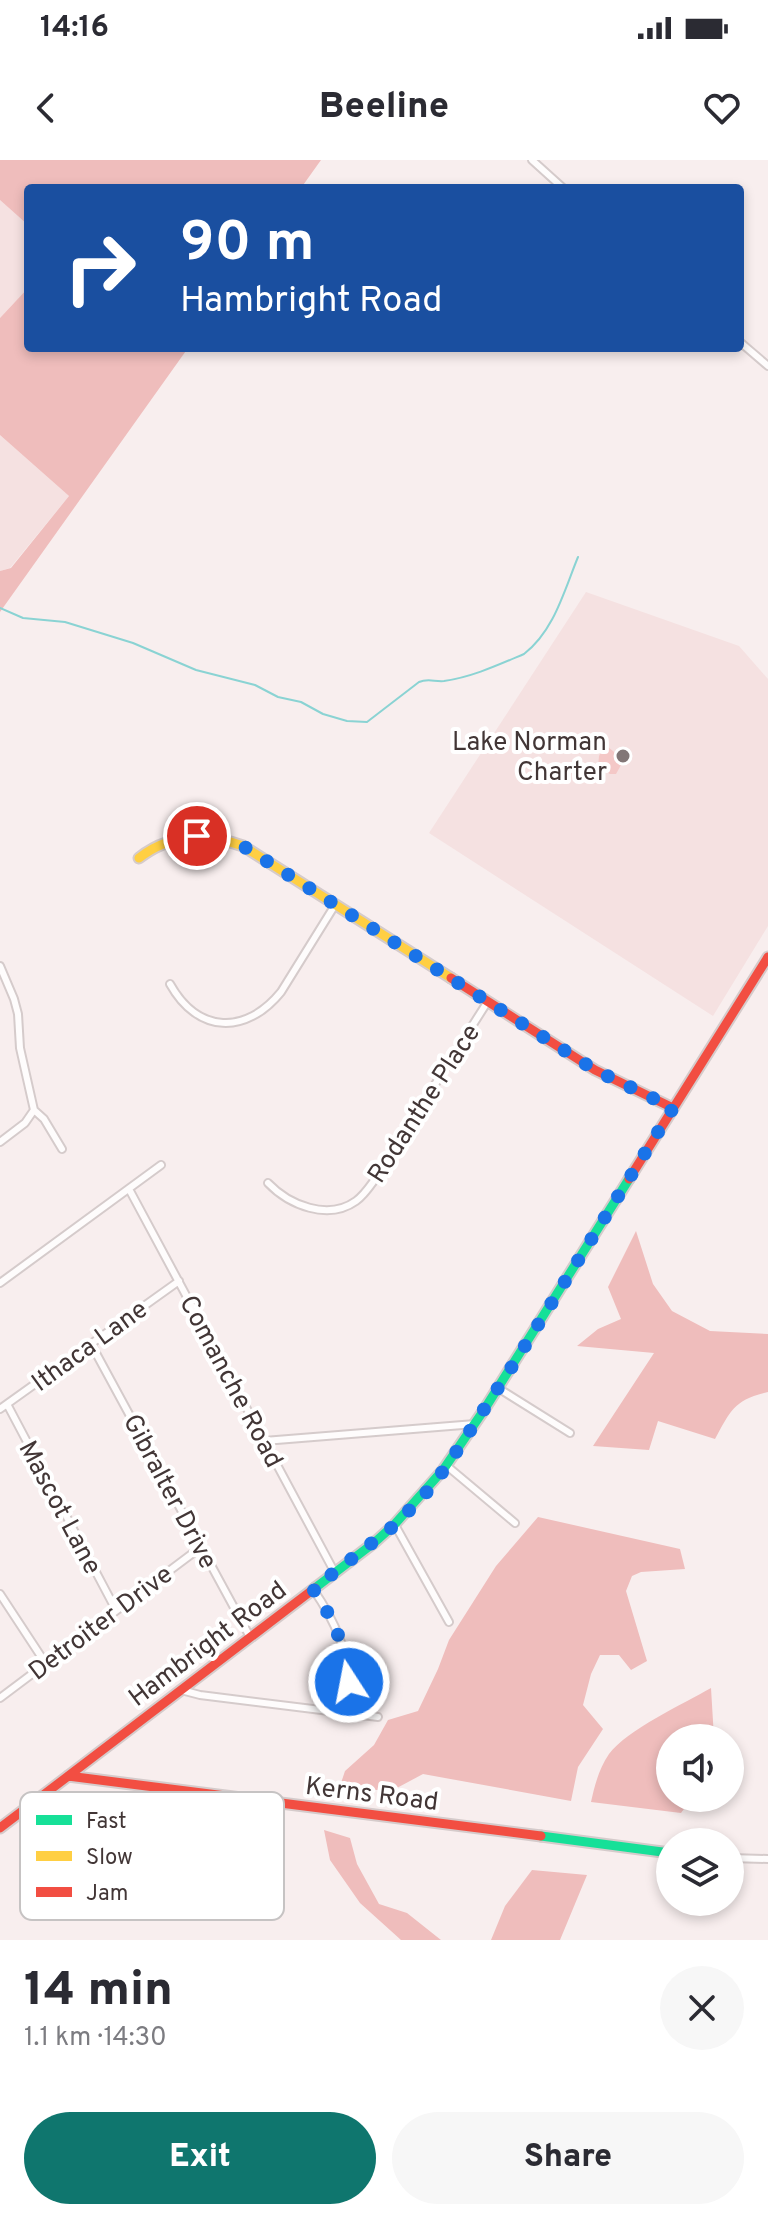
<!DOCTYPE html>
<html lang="en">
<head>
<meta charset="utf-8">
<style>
	:root { --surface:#fff; --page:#f7f7f7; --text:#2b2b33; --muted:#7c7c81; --accent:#0f766e }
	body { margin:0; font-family:Overpass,sans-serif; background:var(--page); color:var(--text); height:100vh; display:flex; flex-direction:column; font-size:30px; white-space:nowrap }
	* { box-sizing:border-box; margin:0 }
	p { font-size:26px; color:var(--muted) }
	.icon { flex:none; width:44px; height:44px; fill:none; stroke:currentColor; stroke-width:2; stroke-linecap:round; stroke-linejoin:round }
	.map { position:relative; height:1780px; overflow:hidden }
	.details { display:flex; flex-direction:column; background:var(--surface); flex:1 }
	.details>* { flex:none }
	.hud { position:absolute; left:24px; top:24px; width:720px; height:168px; border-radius:8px; box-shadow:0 4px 12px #0003; background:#1a4fa0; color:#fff; overflow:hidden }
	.fabs { position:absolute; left:656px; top:1564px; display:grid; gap:16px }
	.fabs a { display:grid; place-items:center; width:88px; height:88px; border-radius:50%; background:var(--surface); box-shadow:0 4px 12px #0003; font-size:40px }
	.pin { position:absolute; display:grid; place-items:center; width:68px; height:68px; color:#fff; margin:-34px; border:4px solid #fff; border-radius:50%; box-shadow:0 2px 8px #0007 }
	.me { position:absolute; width:88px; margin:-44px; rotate:349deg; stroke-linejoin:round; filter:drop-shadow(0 0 6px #0008) }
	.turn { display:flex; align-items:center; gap:28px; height:168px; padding:0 24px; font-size:36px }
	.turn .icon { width:104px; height:104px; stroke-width:2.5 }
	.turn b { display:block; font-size:56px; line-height:68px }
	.round { display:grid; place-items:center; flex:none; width:84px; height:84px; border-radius:42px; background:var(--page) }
	.overview { display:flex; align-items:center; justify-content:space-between; height:136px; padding:0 24px }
	h1 { font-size:48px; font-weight:800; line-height:60px }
	.cta { display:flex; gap:16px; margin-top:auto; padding:16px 24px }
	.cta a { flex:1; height:92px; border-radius:48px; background:var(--accent); color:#fff; font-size:32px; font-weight:800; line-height:92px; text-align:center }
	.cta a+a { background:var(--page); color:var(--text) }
	.status { display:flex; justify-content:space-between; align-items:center; height:56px; padding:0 40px; background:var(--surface); direction:ltr }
	.status svg { height:22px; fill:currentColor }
	header { display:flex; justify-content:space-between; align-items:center; height:104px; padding:0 24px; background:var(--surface); font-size:36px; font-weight:800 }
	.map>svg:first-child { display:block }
</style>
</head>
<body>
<div class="status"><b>14:16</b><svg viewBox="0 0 49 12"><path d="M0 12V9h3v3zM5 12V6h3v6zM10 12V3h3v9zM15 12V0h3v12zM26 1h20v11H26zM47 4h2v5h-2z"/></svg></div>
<header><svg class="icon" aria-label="back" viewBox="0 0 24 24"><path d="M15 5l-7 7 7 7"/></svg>Beeline<svg class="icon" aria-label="heart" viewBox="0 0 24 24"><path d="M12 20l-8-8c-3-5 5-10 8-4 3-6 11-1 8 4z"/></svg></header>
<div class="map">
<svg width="768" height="1780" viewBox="0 0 768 1780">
	<rect width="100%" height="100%" fill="#f8eeee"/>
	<path fill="#f5e1e1" d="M0 40 28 65V128L0 158Z
		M0 275 69 336 10 408 0 411Z
		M586 432 739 486 768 519V766L713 856 429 673Z"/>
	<path fill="#f4c8c7" d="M608 587 619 596 618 601 621 605 616 614H610L598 607 599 596 603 588Z"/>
	<path fill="#efbdbc" d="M0 0H321L301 28H28V65L0 40Z
		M28 128V188H188L0 452V411L11 408 69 336 0 275V158Z
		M636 1071 653 1124 672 1151 710 1171 768 1174V1232C734 1240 731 1250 715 1279L658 1261 649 1290 593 1286 654 1193 577 1186 598 1169 621 1159 608 1127Z
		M538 1357 680 1389 685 1409 641 1412 632 1416 626 1431 647 1501 631 1510 619 1495H600L591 1514 583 1545 603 1569 578 1607 571 1641 423 1614 395 1629 338 1632 345 1611 374 1585 388 1560 418 1551 438 1509 449 1480 496 1406Z
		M711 1528 714 1578H670V1638H692L681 1653 591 1642C595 1624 599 1609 609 1594 627 1570 683 1544 711 1528Z
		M324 1670 350 1678 357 1704 379 1744 407 1753 441 1780H401L360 1743 330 1700Z
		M532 1710 587 1715 560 1780H491L505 1746Z"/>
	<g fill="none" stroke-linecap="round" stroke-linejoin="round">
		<path stroke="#8ad3d3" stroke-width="2" d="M0 448 23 458 65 462 133 483 196 510 255 525 278 537 301 542 323 554 347 561 367 562 419 522C428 518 435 522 444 521 472 517 498 505 524 494 554 471 564 431 578 397"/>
		<g stroke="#d5cbcb" stroke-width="10">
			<path id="street" d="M532 0 563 28
				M740 182 768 206
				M0 806 14 839 18 854 20 888 34 950 44 959 62 989
				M170 824C198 874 246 875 281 832L335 745
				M0 982 25 963 34 950
				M268 1023C289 1045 328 1061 356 1041 363 1036 368 1029 373 1022L488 841
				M129 1029 335 1413
				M0 1123 161 1005
				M91 1184 250 1477
				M498 1228 570 1273
				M7 1244 116 1450
				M0 1249 179 1121
				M264 1281 475 1264
				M447 1306 515 1363
				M395 1365 449 1462
				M313 1429C338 1465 357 1509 345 1553
				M0 1434 46 1504
				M181 1530 200 1535 378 1557
				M0 1538 201 1387
				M20 1654 68 1719
				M730 1698 768 1699"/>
		</g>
		<g stroke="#d5cbcb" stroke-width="13">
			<path id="fast" d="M315 1428 375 1382 394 1365 443 1310 484 1250 629 1019
				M541 1676 670 1693"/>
		</g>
		<g stroke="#d5cbcb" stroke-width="13">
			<path id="slow" d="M139 698C171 673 206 673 243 686L451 818"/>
		</g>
		<g stroke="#d5cbcb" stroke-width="13">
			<path id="jam" d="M451 818 595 910 673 948
				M629 1019 768 797
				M68 1616 541 1676
				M0 1668 315 1428"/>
		</g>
		<use href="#street" stroke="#fefcfc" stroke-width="6"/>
		<use href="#fast" stroke="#16e098" stroke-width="9"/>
		<use href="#slow" stroke="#ffcf43" stroke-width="9"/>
		<use href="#jam" stroke="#f24e42" stroke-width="9"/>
	</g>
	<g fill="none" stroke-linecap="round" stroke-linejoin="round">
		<path stroke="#1a73e8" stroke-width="14" stroke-dasharray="0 25.2" d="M197 676 221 679 243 686 595 910 673 948 513 1205 447 1306 426 1333 395 1365 313 1429C333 1458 346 1487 349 1522"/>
	</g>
	<circle fill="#827676" stroke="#fff" stroke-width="3" cx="623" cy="596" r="8"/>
	<g text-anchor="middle" stroke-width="8" stroke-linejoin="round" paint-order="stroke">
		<g font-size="26" fill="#423636" stroke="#fff" text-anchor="end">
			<text x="607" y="590">Lake Norman<tspan x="607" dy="30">Charter</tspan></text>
		</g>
		<g font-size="26" fill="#423636" stroke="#fff">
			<text transform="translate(423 943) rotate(-57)" y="9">Rodanthe Place</text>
			<text transform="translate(89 1185) rotate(-36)" y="9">Ithaca Lane</text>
			<text transform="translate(232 1221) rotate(62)" y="9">Comanche Road</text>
			<text transform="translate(171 1331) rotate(62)" y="9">Gibralter Drive</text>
			<text transform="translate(61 1347) rotate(62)" y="9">Mascot Lane</text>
			<text transform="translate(100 1462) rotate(-37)" y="9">Detroiter Drive</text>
			<text transform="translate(207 1483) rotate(-37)" y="9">Hambright Road</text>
			<text transform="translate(372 1633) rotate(7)" y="9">Kerns Road</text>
		</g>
	</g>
	<rect x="20" y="1632" width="264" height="128" rx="12" fill="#fff" stroke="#c6c3c3" stroke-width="2"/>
	<rect x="36" y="1655" width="36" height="10" fill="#16e098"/>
	<rect x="36" y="1691" width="36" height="10" fill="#ffcf43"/>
	<rect x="36" y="1727" width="36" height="10" fill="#f24e42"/>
	<g font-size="22" fill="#423636">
		<text x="86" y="1668">Fast</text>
		<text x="86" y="1704">Slow</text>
		<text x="86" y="1740">Jam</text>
	</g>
</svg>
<div class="fabs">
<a><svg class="icon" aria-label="sound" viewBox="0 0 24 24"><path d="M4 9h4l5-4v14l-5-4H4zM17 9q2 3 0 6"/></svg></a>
<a><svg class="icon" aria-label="layers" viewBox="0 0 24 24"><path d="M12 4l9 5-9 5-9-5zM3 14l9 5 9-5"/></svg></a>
</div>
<div class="pin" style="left:197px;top:676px;background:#d93025"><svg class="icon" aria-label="arrive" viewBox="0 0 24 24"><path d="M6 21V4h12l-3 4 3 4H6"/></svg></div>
<svg class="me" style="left:349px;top:1522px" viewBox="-20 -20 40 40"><circle r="17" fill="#1a73e8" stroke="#fff" stroke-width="3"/><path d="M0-11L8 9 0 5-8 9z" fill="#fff"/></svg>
<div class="hud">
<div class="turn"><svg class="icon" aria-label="right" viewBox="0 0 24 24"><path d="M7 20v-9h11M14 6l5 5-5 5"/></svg><div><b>90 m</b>Hambright Road</div></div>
</div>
</div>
<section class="details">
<div class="overview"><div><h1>14 min</h1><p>1.1 km · 14:30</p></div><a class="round"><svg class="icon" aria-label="close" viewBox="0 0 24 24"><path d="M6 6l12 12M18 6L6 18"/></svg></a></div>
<div class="cta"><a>Exit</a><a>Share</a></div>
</section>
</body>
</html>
